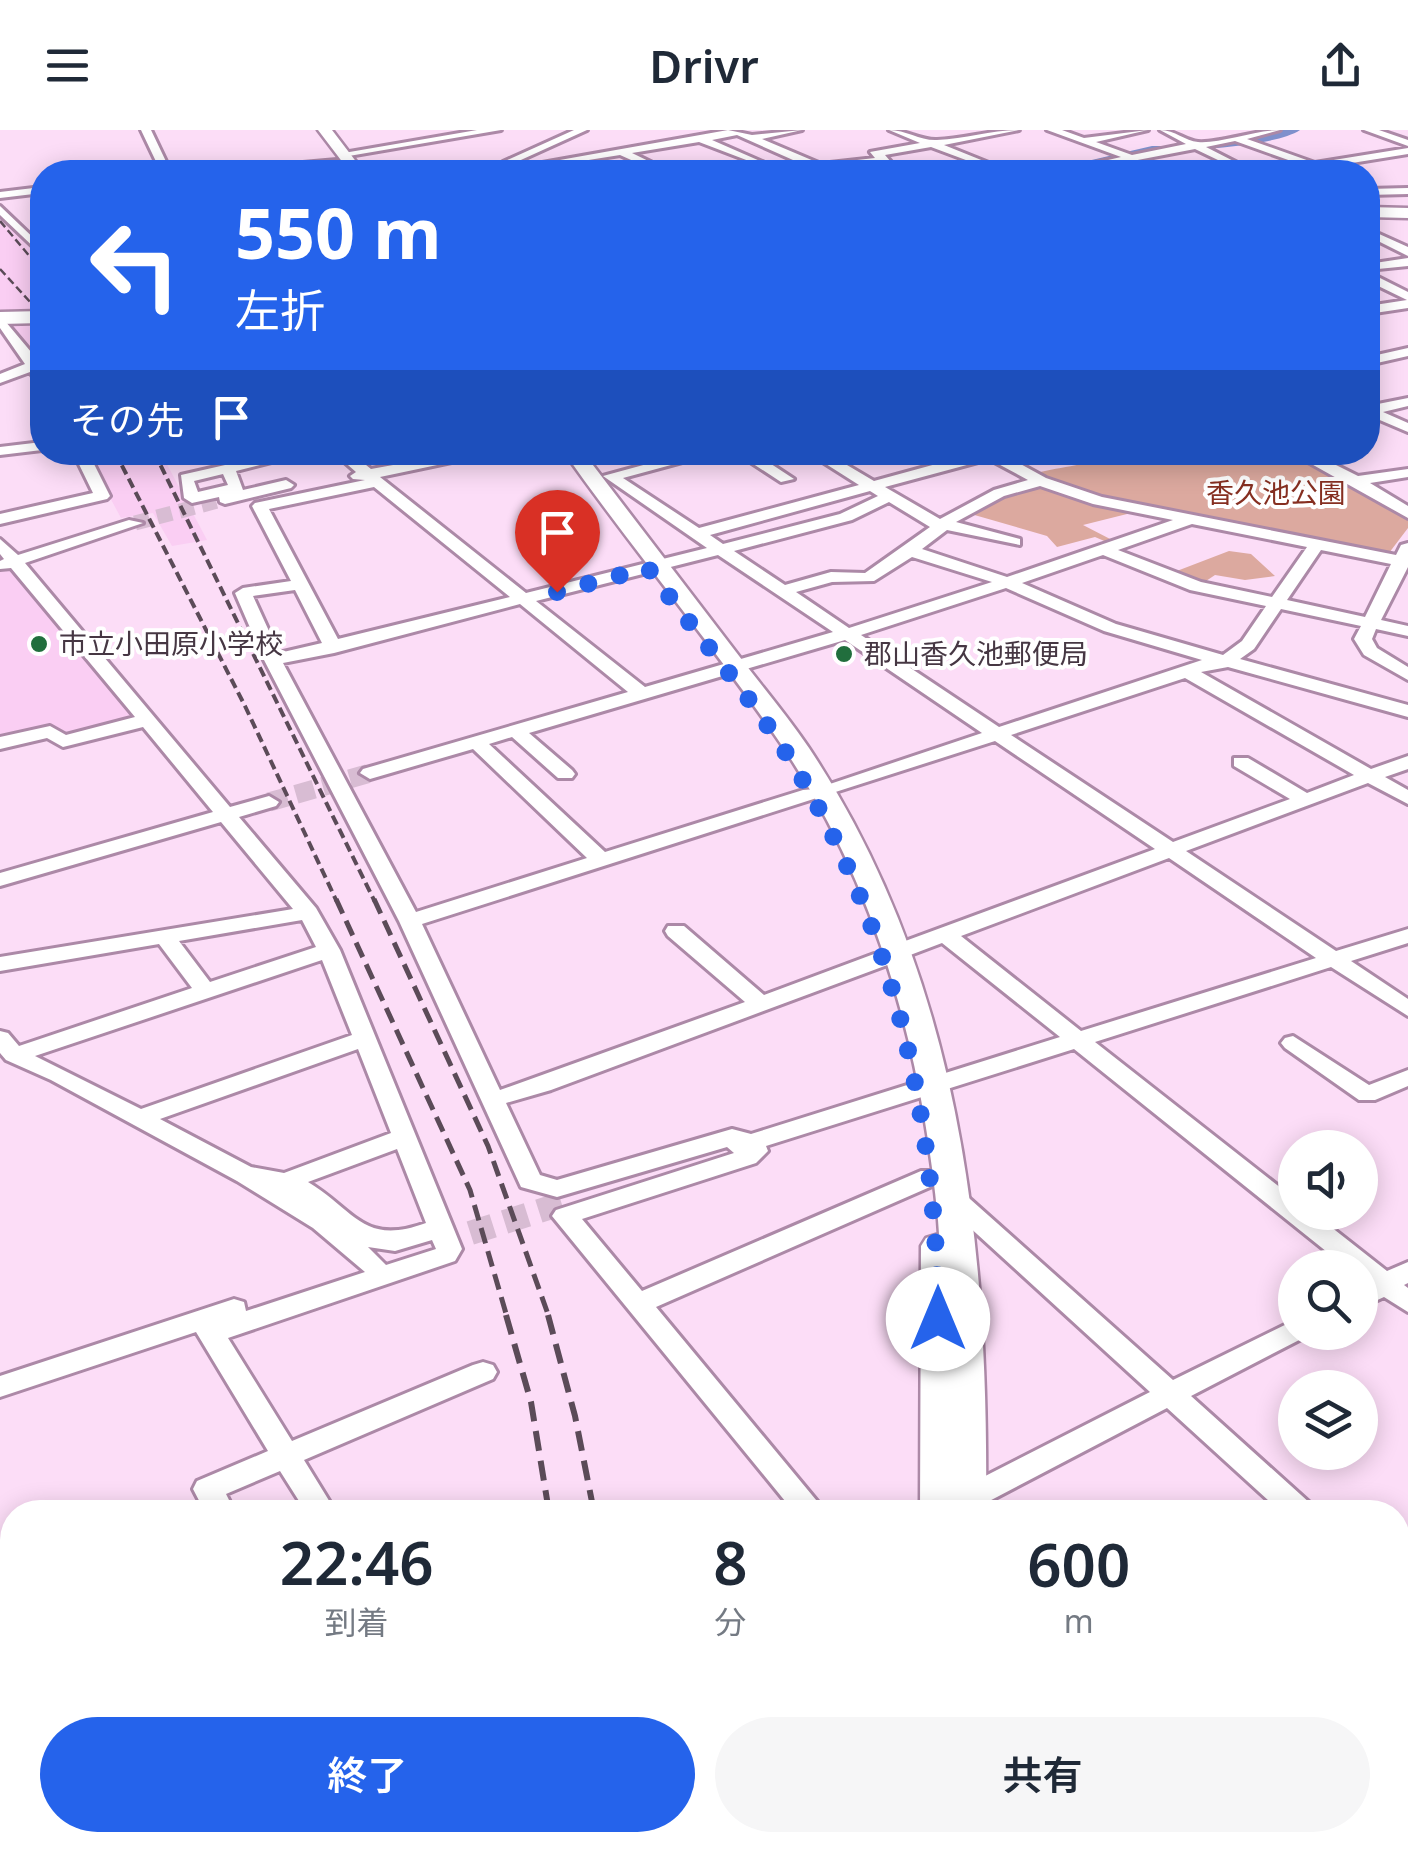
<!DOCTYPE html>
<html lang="ja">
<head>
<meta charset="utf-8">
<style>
	:root { --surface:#fff; --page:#f6f6f7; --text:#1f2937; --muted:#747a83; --accent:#2563eb }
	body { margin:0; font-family:"Noto Sans","Noto Sans JP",sans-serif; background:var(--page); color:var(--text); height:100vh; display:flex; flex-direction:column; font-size:38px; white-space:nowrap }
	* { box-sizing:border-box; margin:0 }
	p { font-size:32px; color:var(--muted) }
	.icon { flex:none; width:55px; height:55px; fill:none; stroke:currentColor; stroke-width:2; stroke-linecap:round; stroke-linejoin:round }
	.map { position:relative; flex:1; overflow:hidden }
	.details { position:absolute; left:0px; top:1370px; width:1410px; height:352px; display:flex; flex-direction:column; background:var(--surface); border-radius:40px 40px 0 0; box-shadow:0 5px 25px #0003 }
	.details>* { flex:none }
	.banner { position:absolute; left:30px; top:30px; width:1350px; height:305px; border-radius:40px; box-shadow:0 5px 25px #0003; background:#2563eb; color:#fff; overflow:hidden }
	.fabs { position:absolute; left:1278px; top:1000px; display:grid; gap:20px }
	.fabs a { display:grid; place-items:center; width:100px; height:100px; border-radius:50%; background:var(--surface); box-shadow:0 5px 25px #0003; font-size:50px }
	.pin { position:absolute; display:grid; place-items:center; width:85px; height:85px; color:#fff; margin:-102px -42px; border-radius:50% 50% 50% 0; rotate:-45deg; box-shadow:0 0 10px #0007 }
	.pin .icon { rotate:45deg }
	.me { position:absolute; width:110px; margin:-55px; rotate:0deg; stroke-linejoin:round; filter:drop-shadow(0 0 8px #0008) }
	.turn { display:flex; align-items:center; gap:35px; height:210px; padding:0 40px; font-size:45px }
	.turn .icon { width:130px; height:130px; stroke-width:2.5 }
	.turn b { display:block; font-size:70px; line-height:85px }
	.then { display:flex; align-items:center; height:95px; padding:0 40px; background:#0003; gap:20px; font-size:38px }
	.eta { display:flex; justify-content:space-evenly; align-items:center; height:170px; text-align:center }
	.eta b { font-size:60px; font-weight:600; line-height:70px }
	.button { display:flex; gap:20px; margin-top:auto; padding:20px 40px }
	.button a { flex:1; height:115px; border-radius:60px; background:var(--accent); color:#fff; font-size:40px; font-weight:600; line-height:115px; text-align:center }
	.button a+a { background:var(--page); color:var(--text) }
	header { display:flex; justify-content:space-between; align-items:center; height:130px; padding:0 40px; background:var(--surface); font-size:45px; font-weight:600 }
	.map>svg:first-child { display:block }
</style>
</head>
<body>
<header><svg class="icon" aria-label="menu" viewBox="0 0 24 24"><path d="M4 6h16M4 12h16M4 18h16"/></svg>Drivr<svg class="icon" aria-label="share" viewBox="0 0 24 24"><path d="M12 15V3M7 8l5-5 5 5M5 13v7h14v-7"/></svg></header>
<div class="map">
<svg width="1408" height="1721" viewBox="0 0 1408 1721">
	<rect width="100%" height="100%" fill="#fcddf7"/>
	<path fill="#facef3" d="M0 87 42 131V242L0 181Z
		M86 323H161L207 410 172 416 153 383 121 388Z
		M12 437 141 587 65 607 58 598 0 611V440Z"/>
	<path fill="#dca99f" d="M1111 323H1291L1408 385V398L1389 423 1111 372 1037 343C1061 336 1091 336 1111 323Z
		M1032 356 1131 383 1083 395 1114 411 1109 413 1095 407 1057 417 1047 406 964 382Z
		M1229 421 1251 424 1275 446 1245 450 1215 445 1200 455 1169 444Z"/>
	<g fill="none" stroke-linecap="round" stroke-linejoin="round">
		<path fill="#7f90cc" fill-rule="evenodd" d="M1269 0H1300C1273 18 1183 19 1148 25 1112 31 1077 44 1040 42L1152 16H1183Z"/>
		<path stroke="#d8bcd3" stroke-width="15" stroke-dasharray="15 8" stroke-linecap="butt" d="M135 393 225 369"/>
		<path stroke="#d8bcd3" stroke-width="19" stroke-dasharray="19 9" stroke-linecap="butt" d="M269 672 370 643"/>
		<path stroke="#d8bcd3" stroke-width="24" stroke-dasharray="24 12" stroke-linecap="butt" d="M436 1114 564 1073"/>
		<path stroke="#d8bcd3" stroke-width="31" stroke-dasharray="31 15" stroke-linecap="butt" d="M532 1710 537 1721"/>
		<g stroke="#ac89a7" stroke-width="6">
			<path id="minor" d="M141 0H151L171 42H161Z
				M477 0H501L343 27 338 24Z
				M574 0H587L512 34 503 32Z
				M728 0 752 5 802 0 762 9 821 34 875 28 870 22 920 13 889 0C906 0 921 11 937 10 965 9 991 0 1019 0L944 15 1011 42H998L931 17 885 25 891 32 831 39 834 42 813 39 766 42 802 34 737 5 712 10 767 34V38L699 12 632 23 671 42H658L620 25 513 42H492Z
				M1047 0H1062L1084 8 1148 0 1096 12 1132 25 1186 14 1160 0C1175 0 1185 11 1198 12 1219 14 1255 0 1280 0L1247 9 1315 33 1408 18V24L1327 37 1336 42H1322L1235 11 1206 17 1255 42H1243L1195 19 1075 42H1056L1121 27Z
				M1364 0H1379L1408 10V16Z
				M337 30 341 35 230 42 235 39Z
				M42 57V63L0 68V62Z
				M1408 58V64L1368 65V59Z
				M0 76 42 116V125L0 85Z
				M1368 99 1408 117V126L1368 106Z
				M1408 128V136L1368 140V134Z
				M1368 142 1408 162V178L1368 184V176L1407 170 1368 151Z
				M0 185 42 235V254L37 253 30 242 0 253V244L25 234 0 198Z
				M1408 218V226L1368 235V227Z
				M1408 268V276L1383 282 1408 293V302L1368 285V276Z
				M42 312V320L0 325V317Z
				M73 322H88L110 366 107 369 0 394V384L93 363Z
				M282 322H311L236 341 243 360 286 350 294 355 291 358 225 374 220 372 219 367 192 373 184 368 181 345ZM223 344 228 355 198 362 194 351Z
				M333 322H350L371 339 465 322H499L380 347 526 463 707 418 603 346 691 322H719L623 348 699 398 859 355 807 322H825L874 351 980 322H1006L1004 325 1046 348 1102 367 1396 425 1401 415 1408 413V437L1381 490 1408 496V506L1376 499 1372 509 1377 518 1408 537V550L1364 525 1354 509 1361 496 1281 479 1254 519 1240 529 1408 575V587L1228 537 1201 542 1371 639 1408 626V639L1385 647 1408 660V674L1368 653 1186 721 1336 821 1408 799V813L1351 831 1408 869V886L1331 837 1095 912 1295 1069V1082H1312L1387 1141 1408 1132V1153L1404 1155 1408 1158V1182L1384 1167 1360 1178V1156L1366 1153 1360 1148V1138H1347L1074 919 766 1016 768 1021 756 1033 582 1089 642 1161 921 1041H939L943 1047 939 1053 656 1177 826 1382H794L552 1086 556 1080 734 1023 727 1017 557 1067 521 1057 399 791 264 530 235 463 243 458 291 451 252 376 255 373 365 350 353 349 350 346 356 342ZM989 329 1028 350 994 360 940 389 885 357ZM1040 356 1093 374 1173 390 1007 447 922 419 947 400 1020 415V409L956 392 1004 366ZM374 357 510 467 338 509 269 379ZM870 361 878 366 840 384 723 414 710 405ZM889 372 930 397 865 443 831 442 785 455 734 421 852 390ZM1192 394 1307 417 1272 467 1201 452 1118 420ZM1321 420 1391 434 1365 487 1287 470ZM718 425 833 502 645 557 536 471ZM1103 425 1190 460 1266 476 1242 511 1223 525 1116 494 1022 453ZM912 427 992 452 849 498 796 462 832 452 874 451ZM1006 458 1104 501 1202 530 999 597 861 505ZM295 460 322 513 279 523 253 466ZM520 474 628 562 363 639 360 643 370 649 473 619 587 728 416 782 283 533 334 523ZM845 510 982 603 815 659 803 660 605 722 489 614 512 607 558 648H572L575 644 572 640 529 603ZM1185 548 1354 645 1307 663 1248 628H1234V636L1290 669 1173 712 1011 605ZM995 611 1155 719 889 817 887 824H874L764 865 684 796H668L665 801 668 806 745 872 500 960 422 794ZM1169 728 1316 828 1081 901 961 806ZM942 813 1060 907 751 1004 732 999 557 1050 540 1045 506 973 551 960 890 834 892 827H905Z
				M735 322H753L794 349 781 352Z
				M1290 322H1310L1358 346 1408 339V347L1370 353 1408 376V388Z
				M129 390 143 393 25 433 230 677 269 666 279 672 276 676 239 687 316 778 340 820 462 1119 455 1131 228 1208 292 1311 473 1235 483 1232 493 1235 497 1242 493 1249 304 1330 336 1382H306L280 1341 226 1364 235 1382H205L193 1359 197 1351 268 1321 196 1202 0 1267V1246L234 1169 244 1172 246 1181 365 1142 313 1098 237 1051 51 950 6 930 0 923V901L8 903 19 916 192 858 159 814 0 841V827L293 779 221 692 0 756V743L213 682 143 597 63 617 47 608 0 619V607L50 596 66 605 135 587 11 438 0 439V431L4 429 0 424V409L18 425ZM302 790 316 817 210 852 179 811ZM322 830 352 905 141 979 35 926ZM358 919 391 1003 284 1043 251 1037 160 989ZM397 1019 426 1093C363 1116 356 1081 308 1052ZM432 1110 436 1119 386 1135 368 1117 395 1121Z
				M1293 906 1369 955 1408 940V956L1375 970H1359L1285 918 1281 913 1285 908Z
				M952 1059 961 1061 1173 1250 1295 1190V1202H1307L1305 1207 1191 1266 1311 1374 1315 1382H1281L1167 1278 976 1378 965 1382 954 1378 950 1370 954 1362 1150 1262 943 1073 939 1067 943 1061Z
				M1398 1458 1408 1462V1494L1398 1490Z
				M1408 1606V1639L1398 1643V1610Z
				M215 1710H249L254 1721H218Z
				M270 1710H320L315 1721H265Z
				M1067 1710H1106L1111 1721H1072Z
				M1242 1710H1289L1284 1721H1237Z"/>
		</g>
		<g stroke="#ac89a7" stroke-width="5">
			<path id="major" d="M318 0H332L364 42H350Z
				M564 322H583C634 389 685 455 736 522 760 554 787 585 809 618 961 847 989 1114 986 1382H920L921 1116 926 1108 939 1104 938 1090C922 925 879 760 785 620 716 518 635 423 564 322Z
				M0 1641 12 1645V1710H43L47 1721H1Z
				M921 1710H1000L1001 1721H921Z"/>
		</g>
		<g stroke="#ac89a7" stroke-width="5">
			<path id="highway" d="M1368 77 1408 78V88L1368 87Z
				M42 181V193L0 194V182Z"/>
		</g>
		<use href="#minor" fill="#fff" fill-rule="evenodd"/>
		<use href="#major" fill="#fff" fill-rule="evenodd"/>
		<use href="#highway" fill="#fff" fill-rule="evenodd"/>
		<path stroke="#5b4b58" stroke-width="2.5" stroke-dasharray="8 4" stroke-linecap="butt" d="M0 91 42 141
			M0 139 42 185"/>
		<path stroke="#5b4b58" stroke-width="4" stroke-dasharray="10 5" stroke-linecap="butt" d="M115 322 245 576 337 772
			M154 322 375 772"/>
		<path stroke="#5b4b58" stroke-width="5" stroke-dasharray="16 8" stroke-linecap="butt" d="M336 769 470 1060 507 1187
			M374 769 488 1016 549 1187"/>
		<path stroke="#5b4b58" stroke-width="6" stroke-dasharray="20 10" stroke-linecap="butt" d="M506 1185 531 1272 549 1382
			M548 1185 575 1286 594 1382
			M582 1710V1721
			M630 1710V1721"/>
	</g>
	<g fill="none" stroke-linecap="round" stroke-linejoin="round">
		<path stroke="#2563eb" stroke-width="18" stroke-dasharray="0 32.4" d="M557 462 648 438C694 501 746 560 788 626 894 792 937 995 938 1189"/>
	</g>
	<g fill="#216e3d" stroke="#fff" stroke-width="4">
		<circle cx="39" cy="514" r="10"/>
		<circle cx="844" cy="524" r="10"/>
	</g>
	<g text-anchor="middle" stroke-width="8" stroke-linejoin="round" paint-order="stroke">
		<g font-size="28" fill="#862f21" stroke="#fff">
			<text x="1276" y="373">香久池公園</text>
		</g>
		<g font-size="28" fill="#463743" stroke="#fff" text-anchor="start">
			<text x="59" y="524">市立小田原小学校</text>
			<text x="864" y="534">郡山香久池郵便局</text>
		</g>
	</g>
</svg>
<div class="fabs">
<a><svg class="icon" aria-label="sound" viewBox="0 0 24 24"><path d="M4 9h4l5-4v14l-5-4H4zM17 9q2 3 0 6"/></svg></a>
<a><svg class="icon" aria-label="search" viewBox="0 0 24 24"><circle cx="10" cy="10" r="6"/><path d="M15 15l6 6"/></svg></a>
<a><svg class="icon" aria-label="layers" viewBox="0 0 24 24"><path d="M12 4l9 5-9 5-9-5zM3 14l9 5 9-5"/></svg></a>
</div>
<div class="pin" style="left:557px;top:462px;background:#d93025"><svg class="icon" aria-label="arrive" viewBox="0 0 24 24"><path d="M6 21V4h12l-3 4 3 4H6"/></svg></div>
<svg class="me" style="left:938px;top:1189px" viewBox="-20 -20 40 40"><circle r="19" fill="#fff"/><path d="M0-13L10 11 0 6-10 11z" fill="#2563eb"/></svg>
<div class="banner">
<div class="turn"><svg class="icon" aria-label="left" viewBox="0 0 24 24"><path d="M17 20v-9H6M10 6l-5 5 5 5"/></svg><div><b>550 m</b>左折</div></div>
<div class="then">その先<svg class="icon" aria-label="arrive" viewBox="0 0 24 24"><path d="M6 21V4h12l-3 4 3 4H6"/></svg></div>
</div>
<section class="details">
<div class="eta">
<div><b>22:46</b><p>到着</p></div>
<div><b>8</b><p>分</p></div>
<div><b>600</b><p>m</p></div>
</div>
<div class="button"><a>終了</a><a>共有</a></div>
</section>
</div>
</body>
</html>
